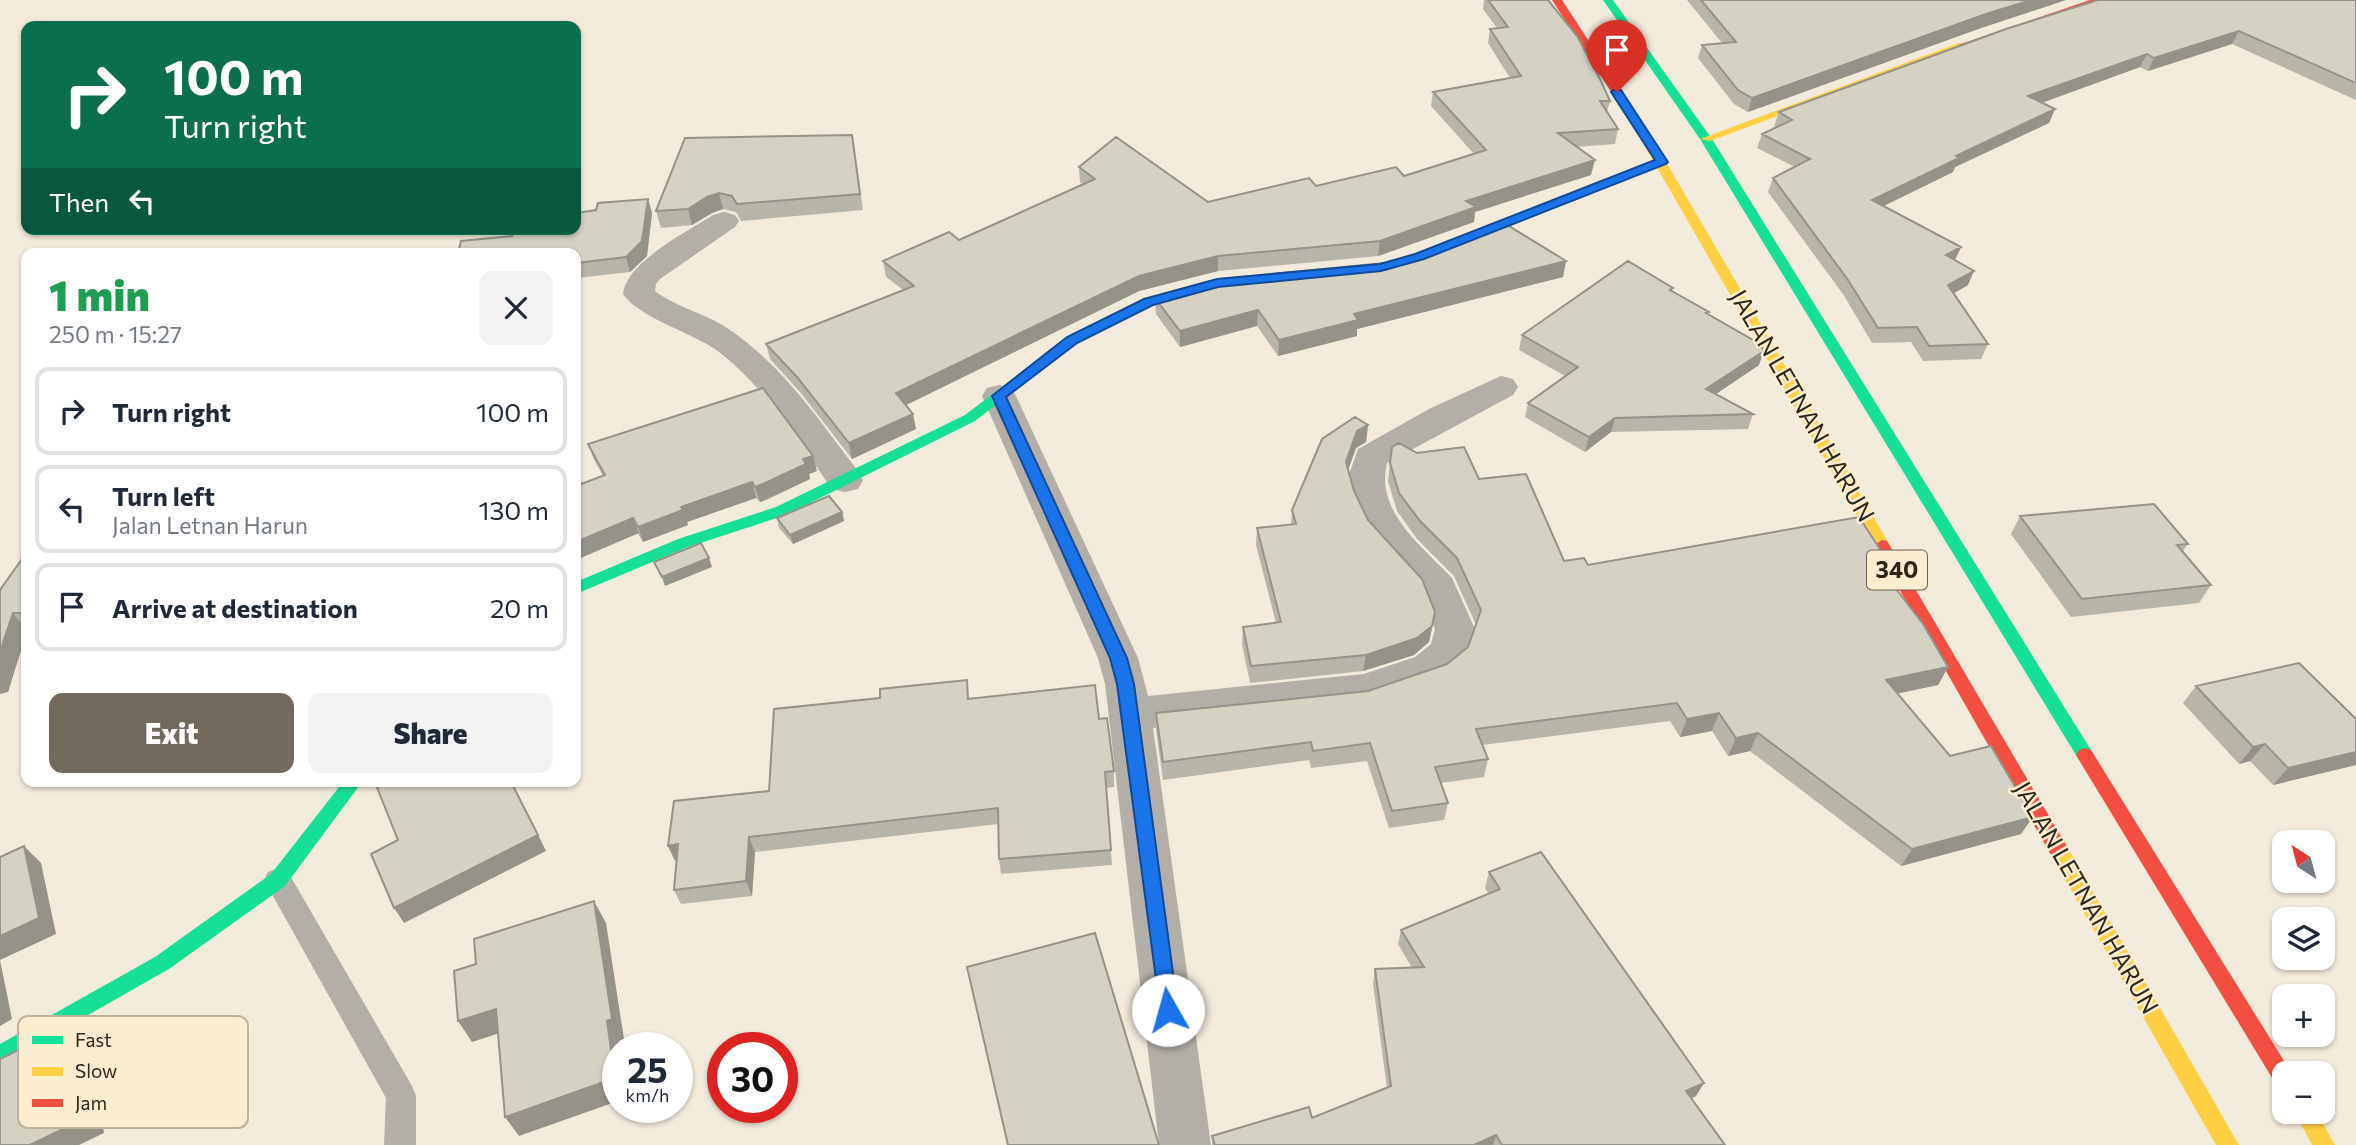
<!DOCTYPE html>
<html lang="en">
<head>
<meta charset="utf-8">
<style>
	:root { --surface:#fff; --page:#f2f2f3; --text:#1f2937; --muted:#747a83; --line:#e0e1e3; --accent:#716a5c }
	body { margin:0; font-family:Commissioner,sans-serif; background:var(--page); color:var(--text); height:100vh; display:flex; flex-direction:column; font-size:26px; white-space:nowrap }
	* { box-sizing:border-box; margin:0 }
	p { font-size:23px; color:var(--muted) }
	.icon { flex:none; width:38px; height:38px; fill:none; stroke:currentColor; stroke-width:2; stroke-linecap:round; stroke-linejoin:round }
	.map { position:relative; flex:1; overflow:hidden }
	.drawer { position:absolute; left:21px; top:248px; width:560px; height:539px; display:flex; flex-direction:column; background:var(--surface); border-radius:14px; box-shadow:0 2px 5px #0004 }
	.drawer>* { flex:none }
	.top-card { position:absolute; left:21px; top:21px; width:560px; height:214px; border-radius:14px; box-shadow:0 2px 5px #0004; background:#0b6e4f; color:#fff; overflow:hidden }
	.needle { width:46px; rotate:324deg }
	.tools { position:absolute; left:2272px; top:830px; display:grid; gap:14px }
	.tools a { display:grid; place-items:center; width:63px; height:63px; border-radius:14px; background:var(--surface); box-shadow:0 2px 5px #0004; font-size:35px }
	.speed { position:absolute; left:602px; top:1032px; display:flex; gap:14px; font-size:35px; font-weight:700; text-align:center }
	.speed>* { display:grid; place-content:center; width:91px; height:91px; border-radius:50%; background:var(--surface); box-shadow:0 2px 5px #0004; line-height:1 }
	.speed small { font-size:18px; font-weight:400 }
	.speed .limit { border:10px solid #d22; background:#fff; color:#111 }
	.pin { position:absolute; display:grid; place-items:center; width:60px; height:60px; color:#fff; margin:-72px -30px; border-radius:50% 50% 50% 0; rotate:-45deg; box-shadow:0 0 7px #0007 }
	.pin .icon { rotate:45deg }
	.me { position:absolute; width:77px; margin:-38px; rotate:353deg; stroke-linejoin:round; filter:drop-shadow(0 0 5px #0008) }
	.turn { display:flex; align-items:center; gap:24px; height:147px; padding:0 28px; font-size:32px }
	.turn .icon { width:91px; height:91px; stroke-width:2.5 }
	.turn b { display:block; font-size:49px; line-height:60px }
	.then { display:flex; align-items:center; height:66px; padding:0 28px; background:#0003; gap:14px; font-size:26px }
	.round { display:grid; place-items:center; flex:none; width:74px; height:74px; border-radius:14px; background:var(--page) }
	.summary { display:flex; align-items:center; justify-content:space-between; height:119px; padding:0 28px }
	h1 { font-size:42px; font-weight:800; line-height:52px; color:#1e9e55 }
	.action { display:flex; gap:14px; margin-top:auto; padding:14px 28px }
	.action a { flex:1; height:80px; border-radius:14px; background:var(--accent); color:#fff; font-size:28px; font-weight:800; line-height:80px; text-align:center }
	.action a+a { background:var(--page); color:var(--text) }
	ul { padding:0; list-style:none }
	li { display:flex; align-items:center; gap:21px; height:88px; margin:0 14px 10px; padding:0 14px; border:4px solid var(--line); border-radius:14px }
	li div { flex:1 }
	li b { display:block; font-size:26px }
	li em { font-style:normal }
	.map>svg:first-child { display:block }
</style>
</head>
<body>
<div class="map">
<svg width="2356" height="1145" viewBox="0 0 2356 1145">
	<rect width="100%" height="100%" fill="#f2eadb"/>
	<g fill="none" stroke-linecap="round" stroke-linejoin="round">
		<path fill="#b3aea8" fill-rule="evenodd" d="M278 868 288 872 412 1086 416 1096V1145H384L386 1098 264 880 268 872Z"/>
		<path fill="#b3aea8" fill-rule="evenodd" d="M724 212 735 215 739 221 735 227 660 279 656 284 655 291C677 308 705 313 727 328 782 364 819 420 858 471L863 480 858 489 845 492 832 489C799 442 768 392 723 355 695 332 641 320 623 294 626 262 687 232 713 215Z
			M1501 376 1513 379 1518 387 1513 395 1387 463C1375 512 1422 546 1452 578L1475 629 1463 663 1443 679 1365 706 1153 728 1211 1145H1159L1105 684 1098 658 982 396 987 388 999 385 1011 388 1016 396 1138 658 1148 696 1364 674 1415 657 1431 644 1435 629 1421 595 1368 535 1355 507 1347 480 1358 449 1429 409Z"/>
		<path fill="#16e098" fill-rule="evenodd" d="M1603 0H1613L1712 139 2091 750 2094 755 2091 760 2085 762 2079 760 1700 139Z
			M1662 159 1668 162 1666 164 1459 246H1451L1449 243Z
			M1204 283 1209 284V290L1153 305 1077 343 975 421 786 515 688 547 576 594V582L678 539 776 507 965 415 1067 337 1143 299Z
			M343 782H362L285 886 169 969 0 1065V1044L155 957 271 874Z"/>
		<path fill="#ffcf43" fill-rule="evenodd" d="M1959 43 1968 45 1710 141 1700 139Z
			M1646 135 1652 138 1890 545 1887 549 1882 550 1874 545 1640 138Z
			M2058 841 2065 843 2239 1145H2216L2051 855 2049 849 2051 843Z
			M2294 1111H2316L2335 1145H2312Z"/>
		<path fill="#f24e42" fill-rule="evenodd" d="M1552 0H1562L1652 138 1650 140H1642Z
			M2090 0H2105L1967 47 1958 45Z
			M1882 540 1887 541 2065 843 2067 849 2065 855 2058 857 2051 855 1874 545Z
			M2085 748 2091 750 2291 1072 2284 1073V1089L2277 1086 2079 760 2076 755 2079 750Z"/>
	</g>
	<path fill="#b7b5a9" d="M1484 0H1548L1610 101 1607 112 1618 129 1615 144 1576 147 1591 175 1475 212 1474 222 1378 256 1218 271 1139 291 906 405 916 429 852 459 800 392 770 359 766 344 903 290 886 277 883 261 959 240 1083 185 1080 182 1079 167 1208 202 1316 186 1404 176 1474 154 1431 106 1433 92 1510 78 1488 43 1490 29 1497 28 1483 9Z
		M1687 0H2066L1981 28 1748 112 1734 104 1698 58 1702 45 1722 43Z
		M2356 0V100L2232 44 2148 71 2140 67 2042 103 2055 109 2049 123 1955 167 1953 172 1884 206 1961 247 1955 260 1968 285 1954 293 1988 344 1981 359 1923 361 1911 342 1872 343 1843 294 1768 192 1773 178 1795 167 1757 148 1762 134 1776 127 1774 126 1779 112Z
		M855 151 863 210 741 221 736 212 723 209 712 213 692 225 661 228 656 211Z
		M648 199 652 213 647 256 630 272 577 278 576 279V254L596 210Z
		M1566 261 1563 277 1357 329V336L1278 356 1257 326 1180 347 1156 314 1155 298Z
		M1672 292 1709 312 1708 314 1759 365 1716 394 1753 414 1748 429 1611 432 1585 452 1525 417 1528 403 1565 376 1519 350 1522 335Z
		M1368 425 1366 442 1356 448 1348 469 1354 491 1368 520 1432 629 1429 642 1414 655 1363 671 1250 683 1242 644 1243 627 1276 623 1256 545 1257 528 1291 525 1292 510Z
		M588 444 817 471 809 474 810 479 767 500 760 502 756 498 687 522 688 525 643 542 603 476 594 460Z
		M1392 447 1417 453 1479 479 1564 561 1588 565 1885 557 1880 567 1948 667 1938 685 1897 693 1950 756 2021 834 1901 866 1750 751 1728 756 1712 731 1680 737 1670 721 1482 745 1488 759 1484 777 1441 783 1448 803 1444 820 1389 828 1367 761 1311 768 1309 760 1163 780 1156 730V713L1368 691 1447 664 1468 647 1476 625 1454 576 1417 539 1397 511 1388 481Z
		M842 512 844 521 793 544 779 528 777 518Z
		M2020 516 2188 544 2183 551 2211 585 2199 603 2071 617 2011 534Z
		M26 559V634L8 692 0 590Z
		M2196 686 2356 719V765L2273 785 2250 761 2239 764 2183 703Z
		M970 699 1099 719 1114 771V787L1106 788 1112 865 1001 874 999 859 998 824 755 852 752 896 681 904 674 890 677 861H675L769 791Z
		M1489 872 1696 1096 1691 1099 1725 1145H1212V1136L1312 1118 1387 1088 1373 984 1375 969 1412 968 1398 944 1401 930 1489 894 1485 888Z"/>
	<path fill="#959389" d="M2031 0H2066L1981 28 1748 112 1752 98 1986 14Z
		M2239 31 2232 44 2148 71 2154 58Z
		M2147 54 2140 67 2022 110 2028 96Z
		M2055 109 2049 123 1955 167 1953 172 1867 214 1872 200 1956 156Z
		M1595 160 1591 175 1475 212 1474 222 1378 256 1380 241 1466 201Z
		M719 193 723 209 712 213 692 225 688 209 707 197Z
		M648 199 652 213 647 256 630 272 626 257Z
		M1961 247 1954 262 1946 255Z
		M1218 256V271L1139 291 898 409 896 393 1139 276Z
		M1566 261 1563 277 1357 329V336L1278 356 1279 340 1354 314Z
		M1974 271 1968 285 1942 300 1948 285Z
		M1258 310 1257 326 1180 347V331Z
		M1764 351 1759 365 1701 404 1706 389Z
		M913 414 916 429 852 459 849 443Z
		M1615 418 1611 432 1585 452 1589 437Z
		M1368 425 1366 442 1356 448 1345 479 1346 462 1357 431Z
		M813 456 817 471 809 474 810 479 760 502 755 487 803 459Z
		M752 482 756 498 687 522 688 525 643 542 638 527 681 507Z
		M842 512 844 521 793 544 790 535Z
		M633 518 639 533 576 560V542Z
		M1885 557 1876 574 1873 559Z
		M709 558 712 567 665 586 662 577Z
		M1435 612 1429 642 1414 655 1363 671 1366 655Z
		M13 613 26 630V634L8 692 0 694V652Z
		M1948 667 1938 685 1877 698 1886 680Z
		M1719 713 1712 731 1680 737 1687 719Z
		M1758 733 1750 751 1728 756 1736 738Z
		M2265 744 2250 761 2239 764 2253 747Z
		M2356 752V765L2273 785 2288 768Z
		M511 782H512L546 851 404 923 394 908Z
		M2033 817 2021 834 1901 866 1912 849Z
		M749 837 755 852 752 896 746 881Z
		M678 844 685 859 675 861 668 846Z
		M24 846 41 863 56 934 0 960 12 1019 0 1026V936Z
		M594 901 606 923 624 1039 619 1041 620 1048H618V1101L519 1136 505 1117 607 1021Z
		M496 1009 509 1030 472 1042 458 1021Z
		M70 1024 87 1040 104 1133 79 1145H30Z
		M1704 1083 1696 1096 1678 1105 1686 1091Z
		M1496 1135 1493 1145H1474Z"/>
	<path fill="#d5d2c4" stroke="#959389" stroke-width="2" d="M1488 0H1548L1577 36 1600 79 1610 101H1600L1618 129 1558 133 1595 160 1466 201 1476 207 1380 241 1218 256 1139 276 896 393 913 414 849 443 797 377 766 344 914 286 883 261 949 232 959 240 1095 179 1079 167 1116 137 1208 202 1309 178 1316 186 1396 167 1404 176 1486 150 1433 92 1521 76 1490 29 1508 27Z
		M1701 0H2031L1986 14 1752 98 1738 90 1702 45 1736 42Z
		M2098 0H2356V83L2239 31 2154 58 2147 54 2028 96 2055 109 1956 156 1959 158 1872 200 1961 247 1946 255 1974 271 1948 285 1988 344 1929 346 1917 327 1878 328 1848 280 1773 178 1810 159 1762 134 1792 120 1779 112 2006 29Z
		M852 135 860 194 737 204 732 196 719 193 707 197 688 209 656 211 685 138Z
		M648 199 642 241 626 257 576 263V254H458L461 241 512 236 514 229H576V213L596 210 598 203Z
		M1504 223 1566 261 1354 314 1358 320 1279 340 1258 310 1180 331 1155 298 1221 279 1394 262 1433 251Z
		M1628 261 1673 288 1670 290 1709 312 1706 313 1760 344 1764 351 1706 389 1753 414 1615 418 1589 437 1528 403 1578 367 1522 335Z
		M763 388 813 456 803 459 806 464 763 484 755 487 752 482 681 507 683 510 638 527 633 518 576 542V486L605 475 588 444Z
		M1355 417 1368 425 1357 431 1346 462 1354 491 1368 520 1422 579 1435 612 1432 626 1417 638 1366 655 1251 666 1243 627 1281 622 1257 528 1296 524 1292 510 1322 439Z
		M1399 443 1417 453 1464 447 1479 479 1526 474 1564 561 1584 558 1588 565 1859 517 1885 557 1873 559 1923 624 1948 667 1886 680 1950 756 1991 746 2033 817 1912 849 1758 733 1736 738 1719 713 1687 719 1677 703 1476 729 1488 759 1435 767 1448 803 1392 811 1370 743 1313 751 1311 742 1163 762 1156 713 1368 691 1447 664 1468 647 1481 610 1457 558 1420 521 1399 493 1390 463 1392 447Z
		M829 496 842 512 790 535 777 518Z
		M2154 504 2188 544 2177 545 2211 585 2082 599 2020 516Z
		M701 543 709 558 662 577 654 562Z
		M22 559H26V613H13L0 652V590Z
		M2299 663 2356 719V752L2288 768 2265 744 2253 747 2196 686Z
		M967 680 968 699 1095 685 1099 719 1107 718 1114 771 1105 772 1111 850 999 859 998 808 749 837 746 881 674 890 678 844 668 846 674 801 769 791 774 709 880 698V689Z
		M381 782H511L538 835 394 908 371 854 398 840 376 785Z
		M24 846 39 918 0 936V857Z
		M1541 852 1704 1083 1686 1091 1725 1145H1502L1496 1135 1474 1145H1215L1212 1136 1309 1107 1312 1118 1391 1086 1375 969 1424 967 1401 930 1500 889 1489 872Z
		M594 901 612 1019 607 1021 615 1078 505 1117 496 1009 458 1021 454 971 476 964 474 939Z
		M1095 933 1159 1145H1008L967 967Z
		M70 1024 86 1118 30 1145H0V1059Z"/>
	<path fill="#1a73e8" stroke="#114b97" stroke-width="2" d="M1613 90H1621L1668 162 1666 164 1424 259 1381 271 1218 287 1153 305 1077 343 1006 397 1127 658 1134 684 1178 1010 1175 1017 1168 1019 1161 1017 1117 684 1110 658 992 396 1067 337 1144 299 1217 279 1380 264 1415 254 1655 160 1611 92Z"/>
	<g text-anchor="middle" stroke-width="5" stroke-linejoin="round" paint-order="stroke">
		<rect fill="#fcedd1" stroke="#6a6150" stroke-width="2" x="1867" y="550.5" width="60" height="39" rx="5"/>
		<g font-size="23" font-weight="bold" fill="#2c2518">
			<text x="1897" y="578">340</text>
		</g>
		<g font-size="24" fill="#2c2518" stroke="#fcedd1">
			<text transform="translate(1802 406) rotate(60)" y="8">JALAN LETNAN HARUN</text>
			<text transform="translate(2086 898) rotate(60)" y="8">JALAN LETNAN HARUN</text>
		</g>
	</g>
	<rect x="18" y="1016" width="230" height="112" rx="10" fill="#fcedd1" stroke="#beb19a" stroke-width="2"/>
	<rect x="32" y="1036" width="31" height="8" fill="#16e098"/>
	<rect x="32" y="1067" width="31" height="9" fill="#ffcf43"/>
	<rect x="32" y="1099" width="31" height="8" fill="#f24e42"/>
	<g font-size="19" fill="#2c2518">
		<text x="75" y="1047">Fast</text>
		<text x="75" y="1078">Slow</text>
		<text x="75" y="1110">Jam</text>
	</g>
</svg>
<div class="tools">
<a><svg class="needle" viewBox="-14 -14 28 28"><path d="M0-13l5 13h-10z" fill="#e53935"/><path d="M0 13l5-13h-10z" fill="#747a83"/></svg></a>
<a><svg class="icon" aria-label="layers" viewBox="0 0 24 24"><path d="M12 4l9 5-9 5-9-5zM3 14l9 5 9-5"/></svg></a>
<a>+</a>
<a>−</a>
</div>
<div class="speed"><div>25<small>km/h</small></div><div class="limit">30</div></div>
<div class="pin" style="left:1617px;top:92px;background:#d93025"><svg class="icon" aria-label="arrive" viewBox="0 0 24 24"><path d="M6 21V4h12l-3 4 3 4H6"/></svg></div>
<svg class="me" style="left:1168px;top:1010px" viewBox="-20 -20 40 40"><circle r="19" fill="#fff"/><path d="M0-13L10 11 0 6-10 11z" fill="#1a73e8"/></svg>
<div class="top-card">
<div class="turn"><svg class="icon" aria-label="right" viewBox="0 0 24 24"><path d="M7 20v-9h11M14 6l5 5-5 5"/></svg><div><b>100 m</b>Turn right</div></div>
<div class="then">Then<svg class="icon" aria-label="left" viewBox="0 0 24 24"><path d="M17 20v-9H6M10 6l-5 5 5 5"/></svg></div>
</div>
<section class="drawer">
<div class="summary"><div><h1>1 min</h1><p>250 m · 15:27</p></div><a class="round"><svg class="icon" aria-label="close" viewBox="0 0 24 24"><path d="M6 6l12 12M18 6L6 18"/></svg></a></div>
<ul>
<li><svg class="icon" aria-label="right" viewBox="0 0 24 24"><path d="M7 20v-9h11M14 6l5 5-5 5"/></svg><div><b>Turn right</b></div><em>100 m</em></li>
<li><svg class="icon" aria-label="left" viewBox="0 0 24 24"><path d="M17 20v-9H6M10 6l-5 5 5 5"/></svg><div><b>Turn left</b><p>Jalan Letnan Harun</p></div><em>130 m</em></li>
<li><svg class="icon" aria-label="arrive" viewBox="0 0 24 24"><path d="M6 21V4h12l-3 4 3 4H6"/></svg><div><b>Arrive at destination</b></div><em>20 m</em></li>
</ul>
<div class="action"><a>Exit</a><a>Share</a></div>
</section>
</div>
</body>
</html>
